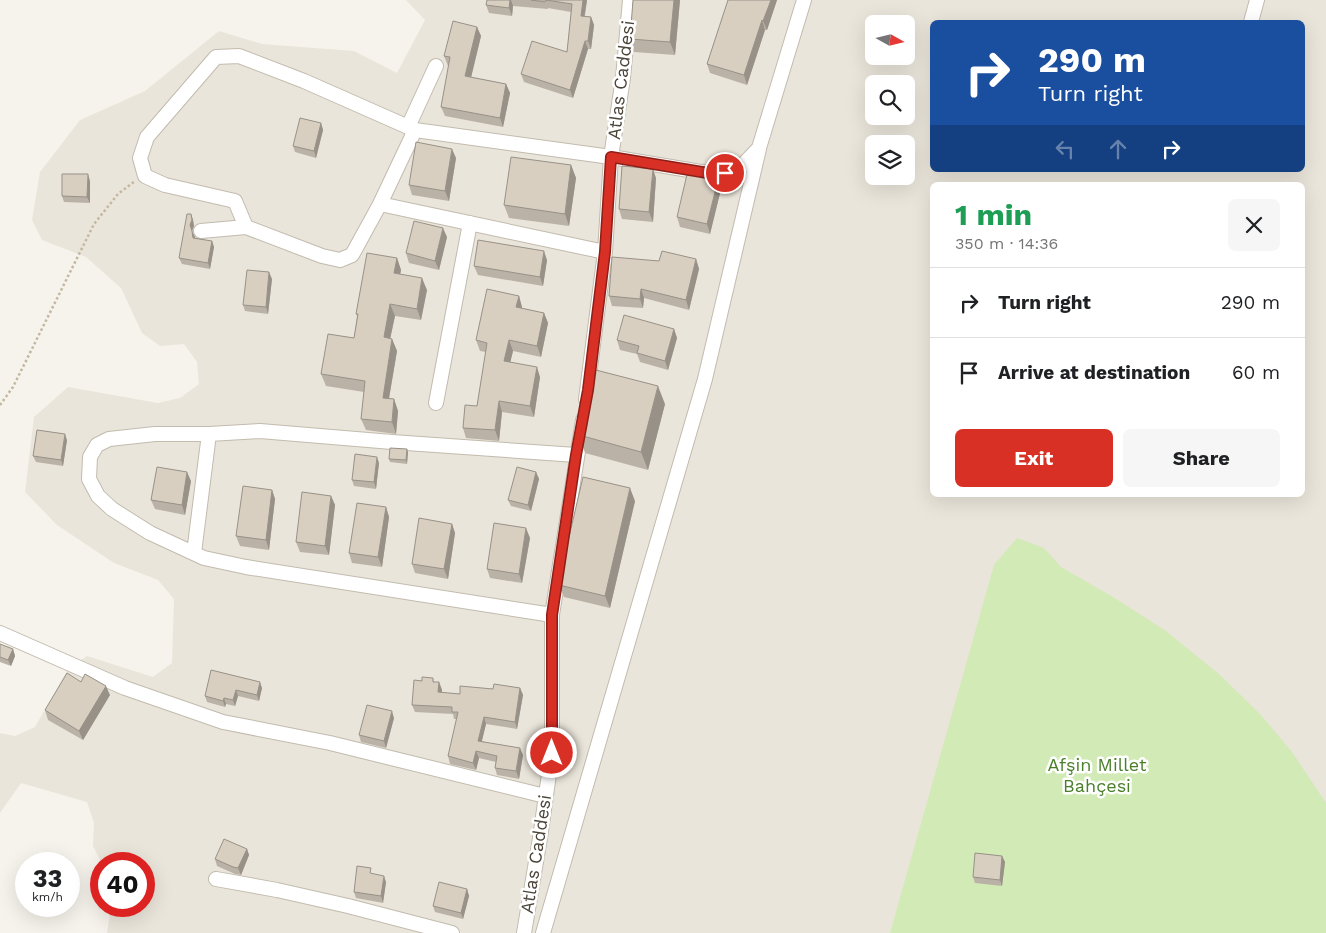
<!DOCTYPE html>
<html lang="en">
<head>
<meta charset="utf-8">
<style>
	:root { --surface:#fff; --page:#f6f6f6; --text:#202124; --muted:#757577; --line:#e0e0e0; --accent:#d93025 }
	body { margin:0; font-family:"Work Sans",sans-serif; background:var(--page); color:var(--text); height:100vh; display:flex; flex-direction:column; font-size:19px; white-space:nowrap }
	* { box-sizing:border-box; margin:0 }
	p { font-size:16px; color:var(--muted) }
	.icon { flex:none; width:28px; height:28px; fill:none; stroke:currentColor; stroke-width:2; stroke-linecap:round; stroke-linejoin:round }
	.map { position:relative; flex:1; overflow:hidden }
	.details { position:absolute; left:930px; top:182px; width:375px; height:315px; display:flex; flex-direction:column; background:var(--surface); border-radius:8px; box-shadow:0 5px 20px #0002 }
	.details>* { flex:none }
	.guide { position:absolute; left:930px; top:20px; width:375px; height:152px; border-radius:8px; box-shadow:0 5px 20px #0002; background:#1a4fa0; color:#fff; overflow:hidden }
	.needle { width:32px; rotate:98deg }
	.buttons { position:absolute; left:865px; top:15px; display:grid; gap:10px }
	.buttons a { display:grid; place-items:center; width:50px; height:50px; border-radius:8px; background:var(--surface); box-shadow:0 5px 20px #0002; font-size:25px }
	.speed { position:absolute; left:15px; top:852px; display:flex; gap:10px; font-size:25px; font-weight:700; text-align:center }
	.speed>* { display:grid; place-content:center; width:65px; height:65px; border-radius:50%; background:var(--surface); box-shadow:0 5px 20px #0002; line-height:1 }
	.speed small { font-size:12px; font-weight:400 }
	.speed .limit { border:8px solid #d22; background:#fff; color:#111 }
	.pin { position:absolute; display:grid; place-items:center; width:42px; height:42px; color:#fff; margin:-21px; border:2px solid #fff; border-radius:50%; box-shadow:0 1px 5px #0007 }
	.me { position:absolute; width:55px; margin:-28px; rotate:0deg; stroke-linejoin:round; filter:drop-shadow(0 0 4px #0008) }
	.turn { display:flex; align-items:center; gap:18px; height:105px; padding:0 25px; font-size:22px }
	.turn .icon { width:65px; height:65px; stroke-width:2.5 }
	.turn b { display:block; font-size:35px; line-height:42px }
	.lanes { display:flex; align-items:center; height:48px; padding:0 25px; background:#0003; justify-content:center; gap:25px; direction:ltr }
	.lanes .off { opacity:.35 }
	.round { display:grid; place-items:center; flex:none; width:52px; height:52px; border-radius:8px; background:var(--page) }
	.headline { display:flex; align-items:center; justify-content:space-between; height:85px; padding:0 25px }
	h1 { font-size:30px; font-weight:700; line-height:38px; color:#1e9e55 }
	.primary-button { display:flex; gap:10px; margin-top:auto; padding:10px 25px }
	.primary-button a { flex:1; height:58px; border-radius:8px; background:var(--accent); color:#fff; font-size:20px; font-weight:700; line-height:58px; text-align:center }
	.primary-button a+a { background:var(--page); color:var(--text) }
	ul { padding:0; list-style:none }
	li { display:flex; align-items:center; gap:15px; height:70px; padding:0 25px; border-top:1px solid var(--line) }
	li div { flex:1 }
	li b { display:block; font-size:19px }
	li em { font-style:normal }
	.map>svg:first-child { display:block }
</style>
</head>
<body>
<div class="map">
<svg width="1326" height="933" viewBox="0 0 1326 933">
	<rect width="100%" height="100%" fill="#f6f3ec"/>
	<path fill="#eae5da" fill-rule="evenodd" d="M406 0H1326V933H107L111 906H144V864H102L93 846 94 823 87 802 21 783 0 813V733L15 736 35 727 68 669 87 656 153 677 172 663 174 599 158 580 114 563 57 525 25 492 34 417 68 387 158 403 180 398 199 384 197 362 184 344 160 346 142 333 121 288 86 257 42 240 32 220 40 172 80 120 145 91 219 31 262 44 354 51 397 73 425 20ZM932 22H1302V170H932ZM874 24H906V56H874ZM874 84H906V116H874ZM874 144H906V176H874ZM932 185H1302V495H932Z"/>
	<path fill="#d2eab5" d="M1017 538 1044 548 1061 567 1113 597 1166 631 1219 674 1261 715 1292 752 1326 803V933H890L994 565Z"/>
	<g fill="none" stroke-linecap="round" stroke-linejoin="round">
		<g stroke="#c2bbae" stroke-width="16">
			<path id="minor" d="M1251 22 1257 0
				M408 127 436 66
				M380 204 605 252
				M246 227 235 201 165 185 145 176 140 158 147 137 216 57 239 56 304 81 415 130 611 157 713 174 736 172 759 148 804 0
				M201 231 246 227 322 256 340 260 352 255 380 204 415 130
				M586 399 605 252 611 157 623 78 630 0
				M436 403 470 223
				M194 553 209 434
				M552 615 246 567 204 558 150 533 112 509 98 496 89 479 90 457 97 445 109 439 155 434H209L260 431 392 442 576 455
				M0 633 125 688 223 722 330 743 545 796
				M216 879 277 890 348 906 452 933
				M524 933 540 838 552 753V615L583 420
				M543 933 705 379 759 149"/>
		</g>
		<path stroke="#c4b79f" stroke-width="2.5" stroke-dasharray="2.5 2.5" stroke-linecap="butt" d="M0 405 13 387 94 224 118 194 135 181"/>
		<use href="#minor" stroke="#fff" stroke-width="14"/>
	</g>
	<path fill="#bab2a6" d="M487 0H587L585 16 591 17 594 25 591 49H588L573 98 524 82 521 74 567 52 571 12 548 8V9L513 6 512 16 489 13 486 5Z
		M633 0H680L675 55 634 52 630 39Z
		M728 0H777L767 30H765L747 85 710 73 707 64Z
		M477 27 481 36 471 77 506 84 510 93 503 127 445 116 441 107 449 66H448L444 56Z
		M321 123 323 130 316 158 295 152 293 146Z
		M456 158 449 201 412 195 409 185Z
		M571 165 576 178 569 226 509 218 504 205Z
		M719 176 722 185 710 234 680 227 677 217Z
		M656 178 653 222 622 219 619 209Z
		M90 181V203L64 202 62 196Z
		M191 214 193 220 194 226 192 231 195 238 212 241 214 247 210 269 182 264 179 258Z
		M447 237 439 270 409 263 406 253Z
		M397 258 401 270 400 274 427 290 421 320 395 316 390 338 392 339 397 351 389 398 394 399 398 411 396 434 366 430 361 419 364 392 326 386 321 374 354 338 357 316 356 314Z
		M696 259 699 269 689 310 644 298 643 308 612 306 609 296 659 261Z
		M547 260 543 286 478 275 474 266Z
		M272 279 268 314 245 311 243 305Z
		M519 296 522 308 544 313 548 323 541 357 513 351 510 362 540 377 534 417 502 412 499 441 466 438 463 428 477 406 486 352 480 351 476 340Z
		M674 329 677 338 668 370 640 362 637 354 620 350 617 340Z
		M665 404 648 470 585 453 579 435Z
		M67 440 63 466 36 462 33 456Z
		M408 452 407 464 390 462 389 459Z
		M379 463 376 489 354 486 352 480Z
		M536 472 539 479 531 511 511 506 508 500Z
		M191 481 185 515 155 509 151 500Z
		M272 490 275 499 269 550 240 546 236 536Z
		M331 496 335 505 329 555 300 552 296 542Z
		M635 501 610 608 564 597 559 585Z
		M386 507 389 517 382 567 352 563 349 553Z
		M452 524 455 533 448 579 415 573 412 564Z
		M530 538 522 583 490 578 487 569Z
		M0 644 13 649 15 656 11 666 0 662Z
		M211 670 262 688 259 701 238 696 235 706 226 704 225 707 207 702 205 696Z
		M433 678 434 682H439L442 690V693L460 694 493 689 520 688 523 695 517 729 486 724 482 741 523 755 519 779 497 775 495 768 496 762 479 758 476 770 450 764 448 756 457 719H454L453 714 415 712 412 705 422 681Z
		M81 682 110 695 83 740 48 720 45 710Z
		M394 718 386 748 361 742 359 735Z
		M247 849 249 855 241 875 235 874 217 866 215 859Z
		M1002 856 1005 862 1002 886 975 883 973 877Z
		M373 874 386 882 383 903 356 898 354 892Z
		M467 889 469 896 463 919 435 912 433 906Z"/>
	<path fill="#979187" d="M510 0H511L513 6 512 16 509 8Z
		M583 0H587L583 24 581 16Z
		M674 0H680L675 55 670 42Z
		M771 0H777L767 30 763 21Z
		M591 17 594 25 591 49 588 41Z
		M762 20 765 30 747 85 744 75Z
		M477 27 481 36 469 86 465 76Z
		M585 41 588 49 573 98 570 90Z
		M506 84 510 93 503 127 500 118Z
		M321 123 323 130 316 158 314 151Z
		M452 149 456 158 449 201 445 191Z
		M571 165 576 178 569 226 565 214Z
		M653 169 656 178 653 222 649 212Z
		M88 174 90 181V203L87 197Z
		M719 176 722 185 710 234 707 224Z
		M191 214 193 220 194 226 192 231 195 237V243L190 225Z
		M443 228 447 237 439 270 435 261Z
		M212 241 214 247 210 269 208 263Z
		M544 251 547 260 543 286 540 277Z
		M397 258 401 270 398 285 394 273Z
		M696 259 699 269 689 310 686 300Z
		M269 272 272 279 268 314 266 307Z
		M422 278 427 290 421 320 417 309Z
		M641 289 644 298 643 308 640 299Z
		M519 296 522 307 520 317 516 307Z
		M390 304 395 316 388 349 384 337Z
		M544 313 548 323 541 357 537 346Z
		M674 329 677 338 668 370 665 361Z
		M392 339 397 351 387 410 383 398Z
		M509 340 513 351 508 372 504 361Z
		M537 367 540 377 534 417 530 406Z
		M658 386 665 404 648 470 641 452Z
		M394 399 398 411 396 434 392 422Z
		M499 401 502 412 499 441 495 430Z
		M65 434 67 440 63 466 61 460Z
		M407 449 408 452 407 464 406 460Z
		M377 457 379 463 376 489 374 482Z
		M187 472 191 481 185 515 182 505Z
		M536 472 539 479 531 511 528 505Z
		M630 488 635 501 610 608 605 596Z
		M272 490 275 499 269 550 266 540Z
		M331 496 335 505 329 555 325 546Z
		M386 507 389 517 382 567 378 557Z
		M452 524 455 533 448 579 444 569Z
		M526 528 530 538 522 583 519 574Z
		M13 649 15 656 11 666 8 660Z
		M260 682 262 688 259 701 257 695Z
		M439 682 442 690 441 700 438 692Z
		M106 686 110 695 83 740 79 731Z
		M520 688 523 695 517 729 515 722Z
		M236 690 238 696 235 706 233 700Z
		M224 698 226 704 225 707 223 701Z
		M392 711 394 718 386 748 384 741Z
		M484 717 486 724 480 748 478 741Z
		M520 748 523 755 519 779 516 771Z
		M476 751 479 758 476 770 473 763Z
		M247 849 249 855 241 875 238 868Z
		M1002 856 1005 862 1002 886 1000 880Z
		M384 876 386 882 383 903 381 896Z
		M467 889 469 896 463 919 461 913Z"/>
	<path fill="#d8cfc1" stroke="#979187" d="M487 0H510L509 8 486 5Z
		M531 0H546L545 2Z
		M546 0H583L581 16 591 17 588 41H585L570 90 521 74 532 41 567 52 572 4Z
		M633 0H674L670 42 630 39Z
		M728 0H771L763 21 762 20 744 75 707 64Z
		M453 21 477 27 465 76 506 84 500 118 441 107 450 57 444 56Z
		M300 118 321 123 314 151 293 146Z
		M416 142 452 149 445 191 409 185Z
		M511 157 571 165 565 214 504 205Z
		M622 166 653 169 649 212 619 209Z
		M688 170 719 176 707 224 677 217Z
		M62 174H88L87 197 62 196Z
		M187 214H191L192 220 190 225 192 231 193 238 212 241 208 263 179 258Z
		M414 221 443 228 435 261 406 253Z
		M478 240 544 251 540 277 474 266Z
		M662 251 696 259 686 300 641 289 640 299 609 296 612 257 659 261Z
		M367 253 397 258 394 273 422 278 417 309 390 304 384 337 392 339 383 398 394 399 392 422 361 419 365 381 321 374 328 334 354 338 358 314H356Z
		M247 270 269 272 266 307 243 305Z
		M487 289 519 296 516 307 544 313 537 346 509 340 504 361 537 367 530 406 499 401 495 430 463 428 465 405 477 406 487 343 476 340Z
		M624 315 674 329 665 361 637 353 639 346 617 340Z
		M592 369 658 386 641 452 579 435 587 388Z
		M37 430 65 434 61 460 33 456Z
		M390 448 407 449 406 460 389 459Z
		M355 454 377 457 374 482 352 480Z
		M157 467 187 472 182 505 151 500Z
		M517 467 536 472 528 505 508 500Z
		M583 477 630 488 605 596 559 585 562 567Z
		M243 486 272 490 266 540 236 536Z
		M302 492 331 496 325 546 296 542Z
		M357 503 386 507 378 557 349 553Z
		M419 518 452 524 444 569 412 564Z
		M494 523 526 528 519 574 487 569Z
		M0 644 13 649 8 660 0 657Z
		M211 670 260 682 257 695 236 690 233 700 224 698 223 701 205 696Z
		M67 673 81 682 85 674 106 686 79 731 45 710Z
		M422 677 433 678V682H439L438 692 460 694V686L493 689 494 684 520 688 515 722 484 717 478 741 520 748 516 771 495 768 497 756 476 751 473 763 448 756 458 712H452V707L412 705 414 680 422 681Z
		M367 705 392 711 384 741 359 735Z
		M224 839 247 849 238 868 233 867 215 859Z
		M975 853 1002 856 1000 880 973 877Z
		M357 866 371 868 370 873 384 876 381 896 354 892Z
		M439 882 467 889 461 913 433 906Z"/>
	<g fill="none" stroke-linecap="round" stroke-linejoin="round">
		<g stroke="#8d1f18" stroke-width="12">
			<path id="route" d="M552 753V615L576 455 588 390 605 252 611 157 714 174 725 173"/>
		</g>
		<use href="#route" stroke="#d93025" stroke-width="9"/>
	</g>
	<g text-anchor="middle" stroke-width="5" stroke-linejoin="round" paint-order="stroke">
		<g font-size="18" fill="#4b4439" stroke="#fff">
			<text transform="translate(621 80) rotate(-83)" y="6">Atlas Caddesi</text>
			<text transform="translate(536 854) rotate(-81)" y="6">Atlas Caddesi</text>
		</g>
		<g font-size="18" fill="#4a7f2a" stroke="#fff">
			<text x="1097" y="771">Afşin Millet<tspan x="1097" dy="21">Bahçesi</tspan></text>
		</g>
	</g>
</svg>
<div class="buttons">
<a><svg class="needle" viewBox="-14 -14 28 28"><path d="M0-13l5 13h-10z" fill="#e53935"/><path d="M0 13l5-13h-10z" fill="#757577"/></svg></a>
<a><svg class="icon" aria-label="search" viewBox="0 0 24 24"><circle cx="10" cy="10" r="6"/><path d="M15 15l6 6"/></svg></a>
<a><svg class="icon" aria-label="layers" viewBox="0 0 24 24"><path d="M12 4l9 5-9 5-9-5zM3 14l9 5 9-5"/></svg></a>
</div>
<div class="speed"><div>33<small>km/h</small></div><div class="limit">40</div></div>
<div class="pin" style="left:725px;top:173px;background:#d93025"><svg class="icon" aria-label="arrive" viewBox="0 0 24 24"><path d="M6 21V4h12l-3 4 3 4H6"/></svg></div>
<svg class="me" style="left:552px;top:753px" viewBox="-20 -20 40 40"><circle r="17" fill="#d93025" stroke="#fff" stroke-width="3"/><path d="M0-11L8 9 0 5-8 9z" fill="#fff"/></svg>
<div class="guide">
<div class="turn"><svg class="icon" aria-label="right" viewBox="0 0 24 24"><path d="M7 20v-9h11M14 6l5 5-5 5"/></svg><div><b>290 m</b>Turn right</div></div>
<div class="lanes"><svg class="icon off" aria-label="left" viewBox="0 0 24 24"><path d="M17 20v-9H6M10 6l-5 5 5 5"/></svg><svg class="icon off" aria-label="ahead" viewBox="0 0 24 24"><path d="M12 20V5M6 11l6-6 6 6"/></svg><svg class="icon" aria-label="right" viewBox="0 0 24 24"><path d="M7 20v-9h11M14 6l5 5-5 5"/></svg></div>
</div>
<section class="details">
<div class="headline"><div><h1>1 min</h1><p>350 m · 14:36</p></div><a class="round"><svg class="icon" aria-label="close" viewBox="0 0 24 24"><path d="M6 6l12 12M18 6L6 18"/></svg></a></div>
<ul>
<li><svg class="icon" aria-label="right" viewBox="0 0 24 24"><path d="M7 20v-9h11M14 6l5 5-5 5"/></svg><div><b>Turn right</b></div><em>290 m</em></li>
<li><svg class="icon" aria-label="arrive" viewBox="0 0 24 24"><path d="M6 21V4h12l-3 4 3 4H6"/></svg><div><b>Arrive at destination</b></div><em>60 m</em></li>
</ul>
<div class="primary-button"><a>Exit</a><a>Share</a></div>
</section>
</div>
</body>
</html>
